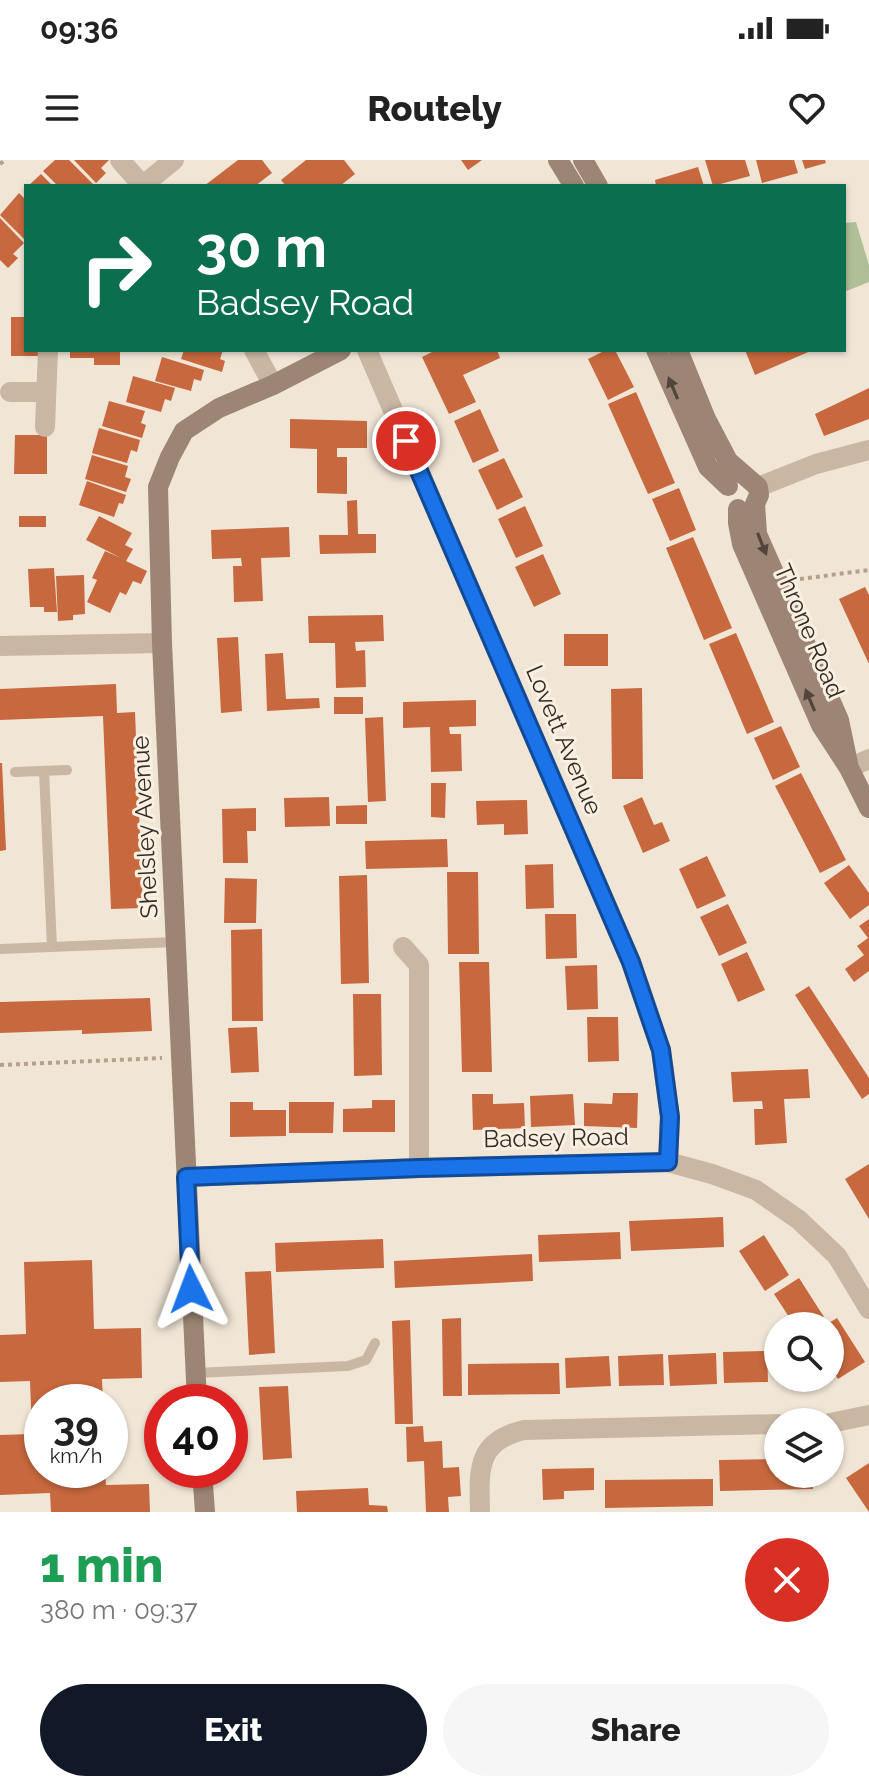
<!DOCTYPE html>
<html lang="en">
<head>
<meta charset="utf-8">
<style>
	:root { --surface:#fff; --page:#f6f6f6; --text:#222; --muted:#767676; --accent:#111827 }
	body { margin:0; font-family:Raleway,sans-serif; background:var(--page); color:var(--text); height:100vh; display:flex; flex-direction:column; font-size:30px; white-space:nowrap }
	* { box-sizing:border-box; margin:0 }
	p { font-size:26px; color:var(--muted) }
	.icon { flex:none; width:44px; height:44px; fill:none; stroke:currentColor; stroke-width:2; stroke-linecap:round; stroke-linejoin:round }
	.map { position:relative; height:1352px; overflow:hidden }
	.drawer { display:flex; flex-direction:column; background:var(--surface); flex:1 }
	.drawer>* { flex:none }
	.guide { position:absolute; left:24px; top:24px; width:822px; height:168px; border-radius:0px; box-shadow:0 2px 6px #0004; background:#0b6e4f; color:#fff; overflow:hidden }
	.tools { position:absolute; left:764px; top:1152px; display:grid; gap:16px }
	.tools a { display:grid; place-items:center; width:80px; height:80px; border-radius:50%; background:var(--surface); box-shadow:0 2px 6px #0004; font-size:40px }
	.speed { position:absolute; left:24px; top:1224px; display:flex; gap:16px; font-size:40px; font-weight:700; text-align:center }
	.speed>* { display:grid; place-content:center; width:104px; height:104px; border-radius:50%; background:var(--surface); box-shadow:0 2px 6px #0004; line-height:1 }
	.speed small { font-size:20px; font-weight:400 }
	.speed .limit { border:12px solid #d22; background:#fff; color:#111 }
	.pin { position:absolute; display:grid; place-items:center; width:68px; height:68px; color:#fff; margin:-34px; border:4px solid #fff; border-radius:50%; box-shadow:0 2px 8px #0007 }
	.me { position:absolute; width:88px; margin:-44px; rotate:357deg; stroke-linejoin:round; filter:drop-shadow(0 0 6px #0008) }
	.turn { display:flex; align-items:center; gap:28px; height:168px; padding:0 40px; font-size:36px }
	.turn .icon { width:104px; height:104px; stroke-width:2.5 }
	.turn b { display:block; font-size:56px; line-height:68px }
	.round { display:grid; place-items:center; flex:none; width:84px; height:84px; border-radius:42px; background:var(--page) }
	.summary { display:flex; align-items:center; justify-content:space-between; height:136px; padding:0 40px }
	h1 { font-size:48px; font-weight:800; line-height:60px; color:#1e9e55 }
	.cta { display:flex; gap:16px; margin-top:auto; padding:16px 40px }
	.cta a { flex:1; height:92px; border-radius:48px; background:var(--accent); color:#fff; font-size:32px; font-weight:800; line-height:92px; text-align:center }
	.cta a+a { background:var(--page); color:var(--text) }
	.status { display:flex; justify-content:space-between; align-items:center; height:56px; padding:0 40px; background:var(--surface); direction:ltr }
	.status svg { height:22px; fill:currentColor }
	header { display:flex; justify-content:space-between; align-items:center; height:104px; padding:0 40px; background:var(--surface); font-size:36px; font-weight:800 }
	.map>svg:first-child { display:block }
</style>
</head>
<body>
<div class="status"><b>09:36</b><svg viewBox="0 0 49 12"><path d="M0 12V9h3v3zM5 12V6h3v6zM10 12V3h3v9zM15 12V0h3v12zM26 1h20v11H26zM47 4h2v5h-2z"/></svg></div>
<header><svg class="icon" aria-label="menu" viewBox="0 0 24 24"><path d="M4 6h16M4 12h16M4 18h16"/></svg>Routely<svg class="icon" aria-label="heart" viewBox="0 0 24 24"><path d="M12 20l-8-8c-3-5 5-10 8-4 3-6 11-1 8 4z"/></svg></header>
<div class="map">
<svg width="869" height="1352" viewBox="0 0 869 1352">
	<rect width="100%" height="100%" fill="#f1e6d6"/>
	<path fill="#afbf97" d="M856 62 869 105V122L844 132V63Z"/>
	<path fill="#c7683e" d="M55 0H69L95 26H58L43 11Z
		M74 0H109L101 8 106 13 96 23Z
		M238 0H262L272 13 255 26H204Z
		M306 0H344L355 14 340 26H286L281 20Z
		M461 0H482L468 10Z
		M705 0H745L750 16 713 26Z
		M756 0H794L798 13 762 23Z
		M802 0H825L826 3 805 9Z
		M698 7 704 26H656L655 20Z
		M41 14 53 26H28Z
		M19 33 26 40V81L0 55Z
		M0 58 24 83 13 94 18 98 8 108 0 100Z
		M11 157H26V190H43V196H11Z
		M70 190H120V205H94V198H70Z
		M184 190H223L220 199 225 201 222 212 181 199Z
		M436 190H497L500 198 463 215 476 242 449 254 422 197Z
		M606 190H615L634 227 608 240 588 199Z
		M745 190H813L755 215Z
		M162 197 204 210 201 221 194 219 191 231 155 221Z
		M133 216 175 228 171 241 165 239 161 252 126 242Z
		M869 228V259L824 276 815 254Z
		M636 232 675 323 648 334 608 244Z
		M109 241 145 251 141 263 146 265 142 278 102 266Z
		M480 249 499 291 473 303 454 261Z
		M290 259 367 261V288H337V297H347V334L317 333V289L290 288Z
		M99 268 140 280 137 292 131 290 127 303 92 293Z
		M15 275H47V314H14Z
		M92 295 128 306 125 317 131 319 126 332 85 319Z
		M504 298 523 337 497 350 478 310Z
		M87 321 126 335 123 344 119 343 114 357 79 345Z
		M679 328 696 370 670 381 652 339Z
		M357 340 358 374H376V393L320 394 319 375H348L347 341Z
		M525 346 543 386 516 398 498 359Z
		M19 356H46V367H19Z
		M99 356 132 373 125 385 133 389 126 401 147 411 141 424 133 421 126 435 120 432 110 453 87 442 97 420 92 418 105 391 121 398 86 380Z
		M289 367 290 397 261 398 263 441 234 442 233 406H242L241 398 212 399 211 370Z
		M693 377 732 468 704 480 666 388Z
		M543 394 561 434 534 447 515 407Z
		M54 408 57 452H44V447H30L28 409Z
		M84 415 85 454 73 455V460L58 461 56 416Z
		M865 427 869 435V504L839 439Z
		M383 455 384 481 355 482 356 491 365 490 366 527 336 528 335 483H309L308 456Z
		M736 473 774 562 747 574 709 484Z
		M564 474H608V506H564Z
		M238 477 242 551 221 553 217 478Z
		M283 493 286 539 319 538 320 548 267 551 265 494Z
		M116 524 117 553 135 552 143 748 111 749 103 556 0 560V529Z
		M642 528 643 619H612L611 529Z
		M334 537H363V554H334Z
		M476 540V566L449 567 450 574H461L462 611 431 612 430 567 403 568V542Z
		M383 557 386 641 368 642 365 558Z
		M781 566 800 607 773 620 754 578Z
		M0 603H2L6 690 0 691Z
		M801 613 846 700 820 713 775 626Z
		M431 623H446L445 658 431 657Z
		M329 637 330 666 285 667 284 638Z
		M642 637 654 665 662 662 670 681 643 693 623 646Z
		M527 640 528 674 504 675V664L477 665 476 641Z
		M367 645V664H336V646Z
		M256 648V671H247L248 703H223L222 649Z
		M447 679 448 707 366 709 365 681Z
		M707 696 726 736 697 749 679 709Z
		M553 704 554 748 526 749 525 705Z
		M849 705 869 733V745L850 759 824 723Z
		M447 712H478L479 794H448Z
		M367 715 369 823 341 824 339 716Z
		M225 718 257 719 256 763H224Z
		M728 744 747 783 719 796 700 757Z
		M545 754H576L577 798 546 799Z
		M869 759V811L854 822 845 809 864 795 857 786 868 778 859 766Z
		M262 769 263 861H232L231 770Z
		M747 792 765 830 738 842 721 804Z
		M459 802H489L492 912H462Z
		M597 805 598 849 567 850 565 806Z
		M809 826 869 918V934L862 939 795 835Z
		M353 834H381L382 915 354 916Z
		M150 838 152 871 82 874V870L0 873V842Z
		M587 857H618L619 901 588 902Z
		M257 867 259 912 231 913 228 868Z
		M808 909 810 938 784 939 787 983 755 985 754 949H763L762 941 733 942 731 912Z
		M613 933H638L637 968 584 966V943L612 944Z
		M472 934H493V944L524 943 525 968 473 970Z
		M573 934 575 965 531 967 530 936Z
		M372 940H395V972H343V949L372 948Z
		M230 942H253V950H286V976L230 977Z
		M289 942H334L333 973H289Z
		M869 1004V1059L845 1019Z
		M723 1057 724 1087 631 1091 629 1061Z
		M620 1072 621 1099 539 1102 538 1075Z
		M764 1075 789 1115 765 1131 739 1091Z
		M383 1079 384 1108 276 1112 275 1083Z
		M532 1094 533 1121 395 1128 394 1101Z
		M92 1100 94 1169 141 1168 142 1218 102 1219 103 1242H42V1310H105L106 1325 149 1324 150 1352H51L50 1333 0 1335V1275L32 1274 30 1221 0 1222V1175L26 1174 24 1102Z
		M271 1111 275 1193 249 1195 245 1112Z
		M799 1118 824 1157 809 1166H795L774 1134Z
		M461 1158 462 1236H443L442 1159Z
		M837 1158 865 1202 838 1219 830 1206V1166H824Z
		M410 1160 413 1264H395L392 1161Z
		M767 1191 768 1222 724 1223 723 1192Z
		M716 1193 717 1224 670 1226 668 1195Z
		M663 1194 664 1225 619 1226 618 1196Z
		M609 1196 611 1226 566 1228 565 1198Z
		M559 1203 560 1234 468 1235V1204Z
		M288 1226 292 1298 263 1300 259 1227Z
		M423 1266 424 1282 442 1281 443 1308 459 1307 461 1336 448 1337 449 1352H426L424 1301 407 1302 406 1267Z
		M778 1299V1314H812L813 1329 720 1331 719 1300Z
		M869 1303V1352L846 1318Z
		M594 1308V1330L564 1331V1339L543 1340 542 1309Z
		M713 1319V1346L605 1348V1320Z
		M368 1328 369 1345 387 1346 388 1352H297L296 1331Z"/>
	<g fill="none" stroke-linecap="round" stroke-linejoin="round">
		<path stroke="#b4a08d" stroke-width="4" stroke-dasharray="4 4" stroke-linecap="butt" d="M0 4 5 0
			M800 419 869 410
			M0 905 162 898"/>
		<path stroke="#c9b6a3" stroke-width="10" d="M44 611 52 787
			M15 612 67 610
			M0 789 176 782
			M196 1213 348 1206 366 1200 375 1183"/>
		<path stroke="#c9b6a3" stroke-width="20" d="M120 0 143 26
			M142 26 174 0
			M254 190 273 225
			M367 190 631 802 661 890 670 957 668 1002
			M10 232H46
			M45 267 48 190
			M758 327 816 304 869 290
			M0 486 162 483
			M849 608 869 599
			M403 787 419 805V1008
			M186 1017 419 1008 668 1002 712 1014 756 1030 799 1060 837 1096 869 1149
			M830 1263 869 1255
			M480 1352C479 1310 476 1281 524 1270L778 1264"/>
		<path stroke="#9c8574" stroke-width="20" d="M558 0 574 26
			M583 0 598 26
			M656 190 708 307 728 326
			M678 190 706 259 728 301 758 327 759 335 755 344 757 374 839 560 849 608
			M738 349V363L742 384 821 565 849 608 869 648
			M197 1242 162 483 158 327 170 297 184 271 219 248 273 225 341 190
			M202 1310 205 1352"/>
	</g>
	<defs><path id="oneway-solid" d="M-6-.8H1V-3.2L6.5 0L1 3.2V.8H-6Z" transform="scale(2)"/></defs>
	<g fill="#52453d">
		<use href="#oneway-solid" transform="translate(673 228) rotate(-113)"/>
		<use href="#oneway-solid" transform="translate(762 384) rotate(68)"/>
		<use href="#oneway-solid" transform="translate(810 540) rotate(-113)"/>
	</g>
	<g fill="none" stroke-linecap="round" stroke-linejoin="round">
		<g stroke="#114b97" stroke-width="20">
			<path id="route" d="M191 1129 186 1017 419 1008 668 1002 670 957 661 890 631 802 406 281"/>
		</g>
		<use href="#route" stroke="#1a73e8" stroke-width="14"/>
	</g>
	<g text-anchor="middle" stroke-width="6" stroke-linejoin="round" paint-order="stroke">
		<g font-size="24" fill="#332a25" stroke="#f9f0e2">
			<text transform="translate(809 471) rotate(67)" y="8">Throne Road</text>
			<text transform="translate(564 580) rotate(67)" y="8">Lovett Avenue</text>
			<text transform="translate(145 667) rotate(-93)" y="8">Shelsley Avenue</text>
			<text transform="translate(556 978) rotate(-1)" y="8">Badsey Road</text>
		</g>
	</g>
</svg>
<div class="tools">
<a><svg class="icon" aria-label="search" viewBox="0 0 24 24"><circle cx="10" cy="10" r="6"/><path d="M15 15l6 6"/></svg></a>
<a><svg class="icon" aria-label="layers" viewBox="0 0 24 24"><path d="M12 4l9 5-9 5-9-5zM3 14l9 5 9-5"/></svg></a>
</div>
<div class="speed"><div>39<small>km/h</small></div><div class="limit">40</div></div>
<div class="pin" style="left:406px;top:281px;background:#d93025"><svg class="icon" aria-label="arrive" viewBox="0 0 24 24"><path d="M6 21V4h12l-3 4 3 4H6"/></svg></div>
<svg class="me" style="left:191px;top:1129px" viewBox="-20 -20 40 40"><path d="M0-17L14 15 0 8-14 15z" fill="#1a73e8" stroke="#fff" stroke-width="4"/></svg>
<div class="guide">
<div class="turn"><svg class="icon" aria-label="right" viewBox="0 0 24 24"><path d="M7 20v-9h11M14 6l5 5-5 5"/></svg><div><b>30 m</b>Badsey Road</div></div>
</div>
</div>
<section class="drawer">
<div class="summary"><div><h1>1 min</h1><p>380 m · 09:37</p></div><a class="round" style="background:#d93025;color:#fff"><svg class="icon" aria-label="close" viewBox="0 0 24 24"><path d="M6 6l12 12M18 6L6 18"/></svg></a></div>
<div class="cta"><a>Exit</a><a>Share</a></div>
</section>
</body>
</html>
